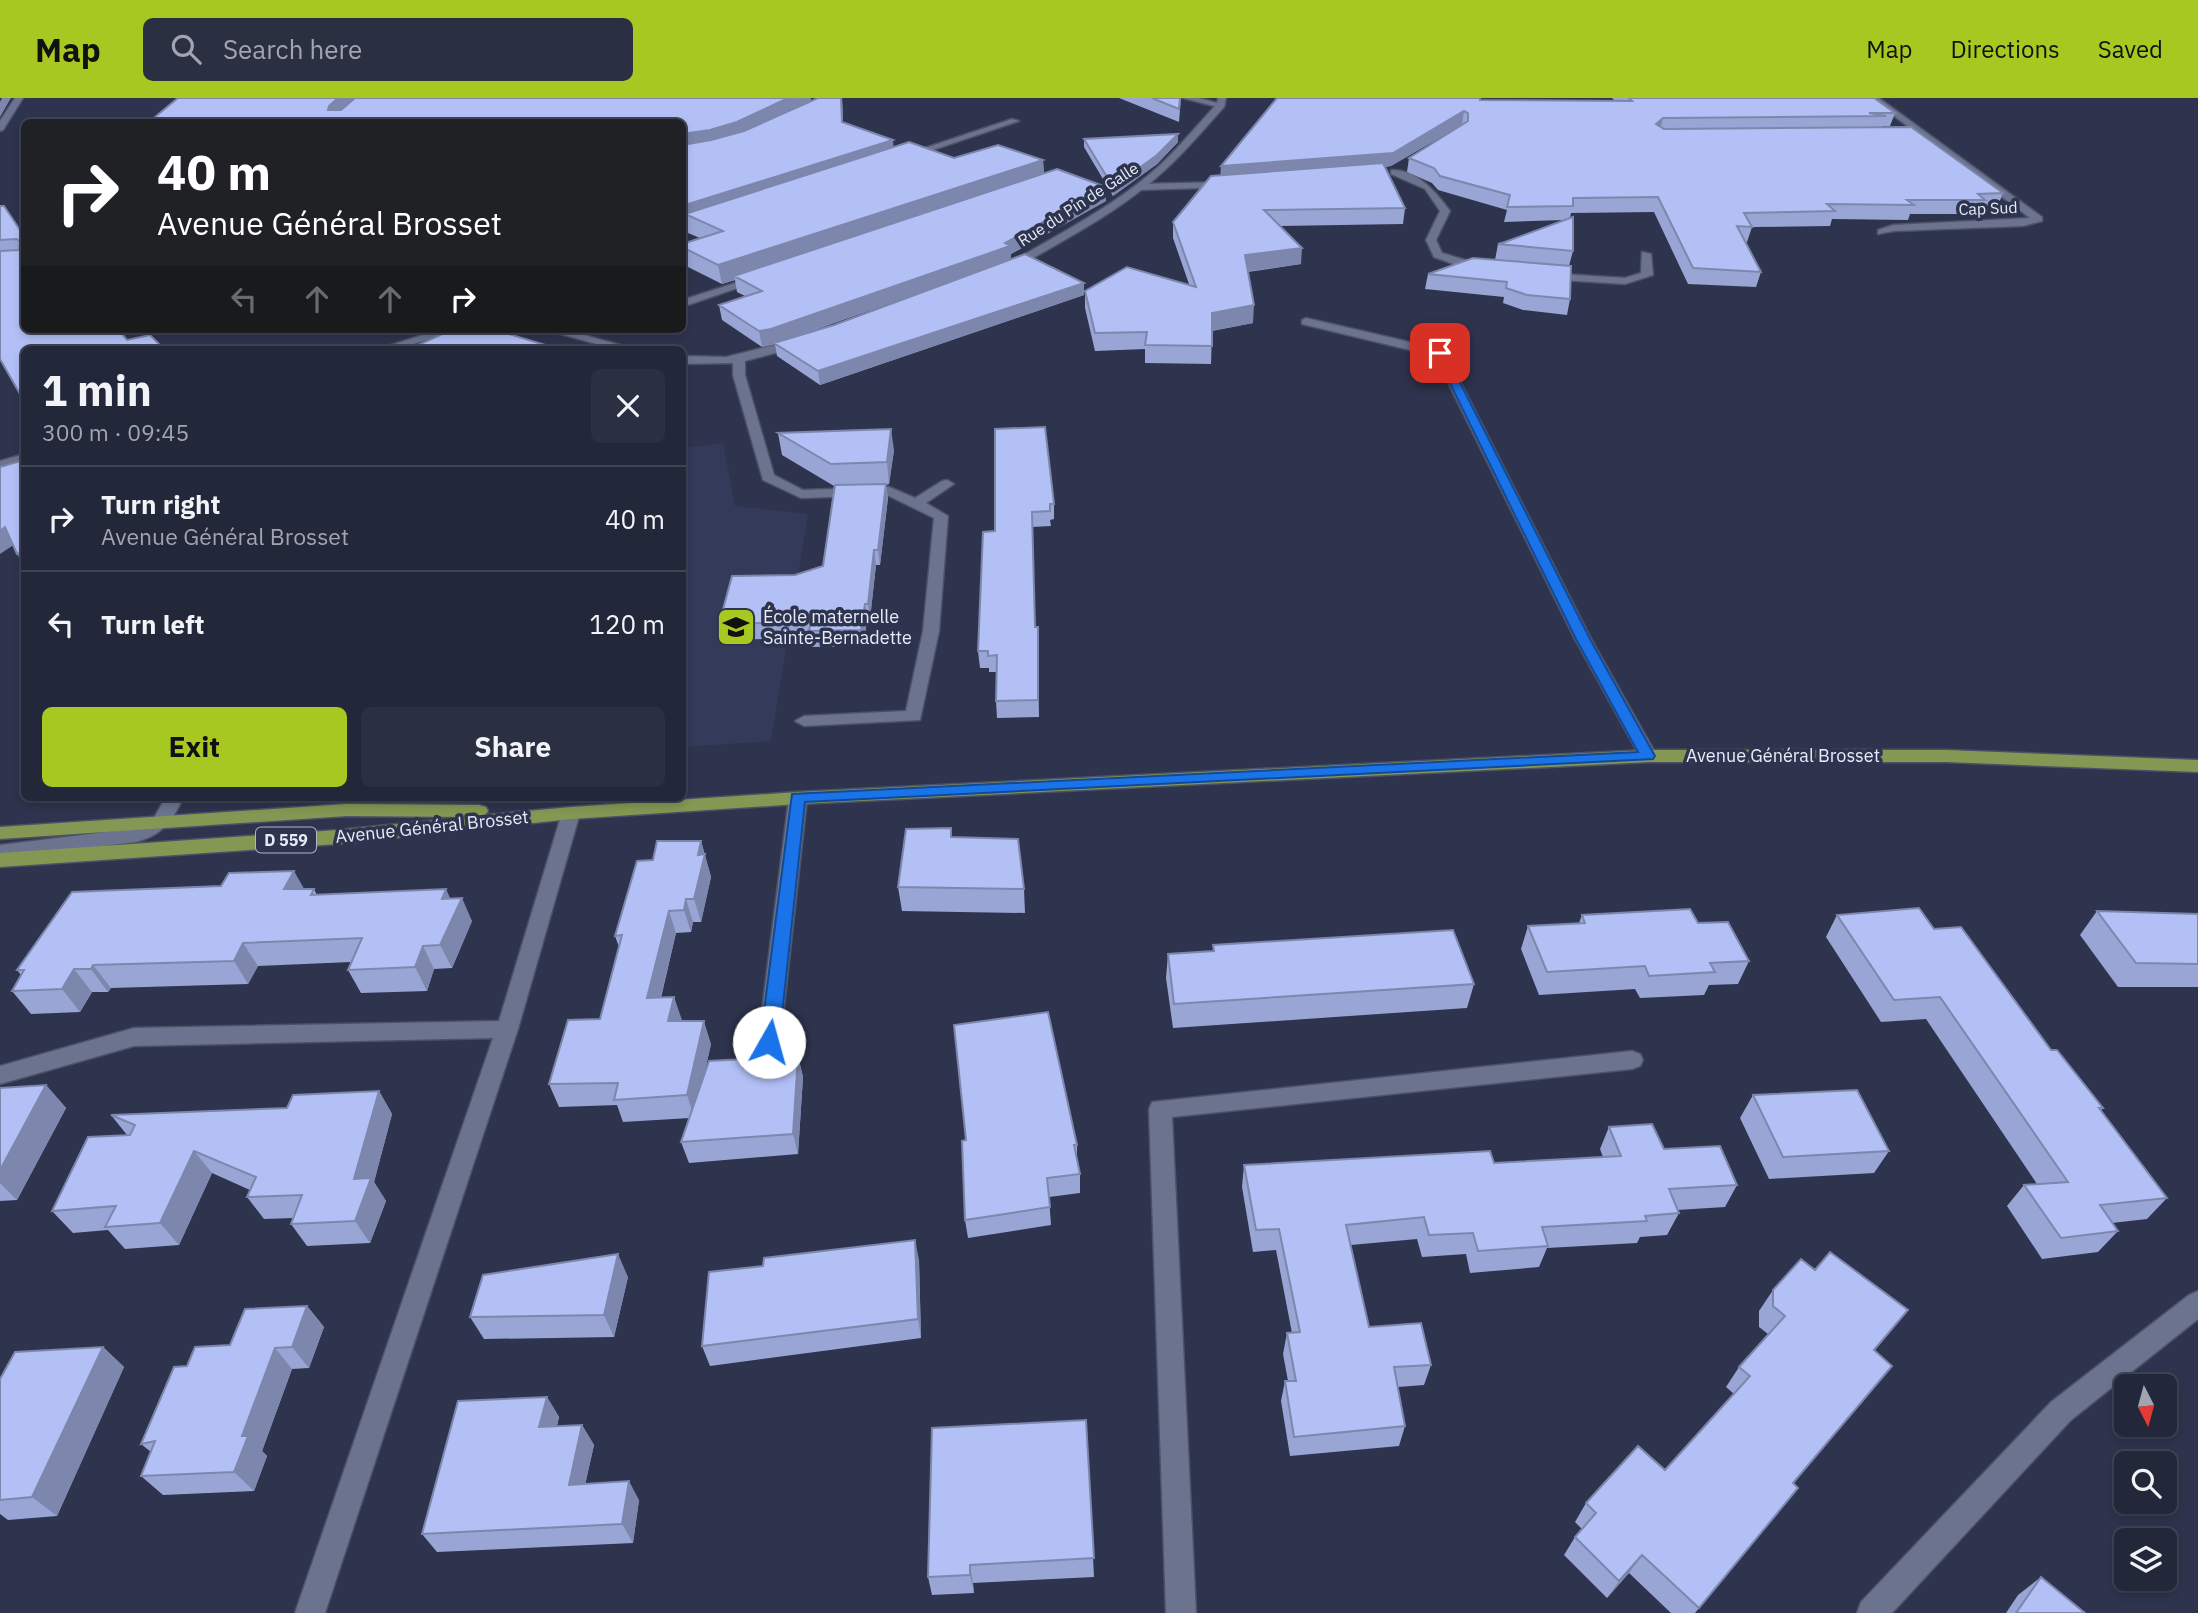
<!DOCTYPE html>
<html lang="en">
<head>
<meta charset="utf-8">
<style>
	:root { --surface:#22273a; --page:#2a2f42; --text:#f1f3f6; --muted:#a2a5af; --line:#3f4454; --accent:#a6c820 }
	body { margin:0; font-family:"IBM Plex Sans",sans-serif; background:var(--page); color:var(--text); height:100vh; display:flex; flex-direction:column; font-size:26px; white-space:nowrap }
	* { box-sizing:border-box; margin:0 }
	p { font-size:23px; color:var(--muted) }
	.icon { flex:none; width:38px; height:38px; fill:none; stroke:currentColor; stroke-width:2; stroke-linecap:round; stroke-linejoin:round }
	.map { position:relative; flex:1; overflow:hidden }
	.panel { position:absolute; left:21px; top:248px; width:665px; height:455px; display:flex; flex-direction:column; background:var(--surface); border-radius:10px; box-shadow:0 4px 10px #0003,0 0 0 2px var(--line) }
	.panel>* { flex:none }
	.top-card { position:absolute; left:21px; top:21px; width:665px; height:214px; border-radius:10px; box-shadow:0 4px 10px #0003,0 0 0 2px var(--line); background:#202124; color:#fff; overflow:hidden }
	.needle { width:46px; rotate:174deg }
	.fabs { position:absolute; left:2114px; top:1276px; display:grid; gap:14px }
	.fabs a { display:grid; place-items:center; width:63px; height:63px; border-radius:10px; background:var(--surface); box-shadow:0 4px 10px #0003,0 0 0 2px var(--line); font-size:35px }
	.pin { position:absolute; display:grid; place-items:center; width:60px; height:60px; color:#fff; margin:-30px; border-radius:14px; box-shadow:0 4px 10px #0006 }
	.me { position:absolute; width:77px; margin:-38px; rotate:7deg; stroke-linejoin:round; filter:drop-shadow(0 0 5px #0008) }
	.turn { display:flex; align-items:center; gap:24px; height:147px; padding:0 21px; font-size:32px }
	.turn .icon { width:91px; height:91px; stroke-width:2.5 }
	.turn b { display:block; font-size:49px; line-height:60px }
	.lanes { display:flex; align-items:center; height:66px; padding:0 21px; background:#0003; justify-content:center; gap:35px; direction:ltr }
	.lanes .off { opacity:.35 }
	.round { display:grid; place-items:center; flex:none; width:74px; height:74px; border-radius:10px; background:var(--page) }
	.headline { display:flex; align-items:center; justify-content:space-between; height:119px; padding:0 21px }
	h1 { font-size:42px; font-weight:700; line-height:52px }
	.primary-button { display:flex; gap:14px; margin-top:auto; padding:14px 21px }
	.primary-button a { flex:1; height:80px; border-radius:10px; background:var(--accent); color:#111; font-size:28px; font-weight:700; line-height:80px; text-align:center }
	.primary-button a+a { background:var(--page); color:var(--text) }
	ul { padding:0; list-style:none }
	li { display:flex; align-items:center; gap:21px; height:105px; padding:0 21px; border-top:2px solid var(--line) }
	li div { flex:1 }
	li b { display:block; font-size:26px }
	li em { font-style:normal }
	header { display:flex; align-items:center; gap:42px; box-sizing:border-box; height:98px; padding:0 35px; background:var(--accent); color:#111 }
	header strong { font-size:33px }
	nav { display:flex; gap:38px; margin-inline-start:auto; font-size:24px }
	.search { width:490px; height:63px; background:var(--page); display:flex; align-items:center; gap:18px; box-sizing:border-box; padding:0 24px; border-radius:10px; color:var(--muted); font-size:26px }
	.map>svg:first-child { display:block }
</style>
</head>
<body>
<header>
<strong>Map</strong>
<div class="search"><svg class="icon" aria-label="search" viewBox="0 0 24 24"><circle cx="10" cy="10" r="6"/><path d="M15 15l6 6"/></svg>Search here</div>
<nav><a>Map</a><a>Directions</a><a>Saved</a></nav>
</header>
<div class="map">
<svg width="2198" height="1515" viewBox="0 0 2198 1515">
	<rect width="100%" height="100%" fill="#2e344d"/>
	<path fill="#333a5a" d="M723 345 735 408 808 416 771 643 683 649V350Z"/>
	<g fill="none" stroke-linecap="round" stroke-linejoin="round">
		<g stroke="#4c5166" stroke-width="3">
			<path id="service" d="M15 0H23L3 32 0 33V23Z
				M1183 0H1199L1225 7 1221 10Z
				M1012 21 1019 23 909 60 901 58Z
				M1391 72C1417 71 1436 94 1450 113L1436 142 1442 155 1489 169V173L1467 171 1434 159 1426 142 1440 113 1425 91 1391 76Z
				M1228 84 1233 87 1231 89 1139 92 1134 89 1139 86Z
				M1642 154 1651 156 1653 177 1625 186 1546 181 1540 178 1546 175 1625 180 1641 175Z
				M757 178 767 180 682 209V202Z
				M165 700H183C172 724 162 737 136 744L0 761V747L138 730 154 720Z"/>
		</g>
		<g stroke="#4c5166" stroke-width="3">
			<path id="minor" d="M1218 0H1226L1224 9C1205 30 1186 53 1165 72 1121 113 1064 142 1012 172H1004V168C1056 138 1113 109 1158 69 1179 50 1197 27 1217 6Z
				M1870 0H1879L2042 119V123L2023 128 1894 133 1878 136V132L1893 127 2030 120Z
				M1306 220 1444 252 1591 541 1657 658 1654 662H1642L1575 541 1435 258 1302 226V222Z
				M441 231H460L395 252H376Z
				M543 231H563L638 252H618Z
				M798 241 802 242V248L745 263V277L774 377 803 392 889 389 915 400 942 383 947 382 954 386 926 405 948 418 939 533 920 622 804 628 795 623 804 618 906 613 923 533 934 420 887 397 801 400 763 382 733 277V265L682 266V258L726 259Z
				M24 356V364L0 372V363Z
				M798 694 805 696 807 700 780 944 777 950 769 953 761 950 758 944 789 700 791 696Z
				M571 709 578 711 580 715 518 931 325 1515H295L493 940 134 948 0 986V968L134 930 499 923 562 715 564 711Z
				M1632 953 1640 956 1643 962 1640 968 1632 971 1172 1019 1196 1515H1166L1149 1011 1152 1004Z
				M2198 1193V1221L2071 1322 1892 1515H1857L1861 1504 2051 1304 2189 1197Z"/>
		</g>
		<g stroke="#4c5166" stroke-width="3">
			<path id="primary" d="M1648 652H1946L2198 662V674L1946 664H1648L798 706 571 721 338 746 0 769V755L338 732 469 719 347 718 0 741V729L347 706 479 707 486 709 488 713 485 717 571 709 798 694Z"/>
		</g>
		<use href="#service" fill="#6b738f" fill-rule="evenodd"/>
		<use href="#minor" fill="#6b738f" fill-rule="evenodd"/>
		<use href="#primary" fill="#849854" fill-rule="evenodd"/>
	</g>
	<path fill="#99a5d4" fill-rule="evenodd" d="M178 0H811V3L818 0H842L843 24 894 49 954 60 1043 62 1044 76 1106 103 1011 156V162L1084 185V197L820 287 777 258 775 246 762 249 722 222 719 207 745 198 737 194 735 182 722 186 682 166V146L700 140 688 135 686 123 682 124V24ZM956 182 834 227 792 240 916 196Z
		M1119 0H1181L1179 24Z
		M1277 0H1481L1480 2 1615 3 1612 0H1874L1895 15 1890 28H1883L1882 29 2003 95 1997 110H1981L1979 116H1910L1908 122 1832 121 1830 128 1752 129 1747 144H1746L1761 174 1756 189 1688 186 1654 114 1571 115 1570 120 1573 153 1569 168 1570 201 1567 217 1523 212 1503 205 1504 199 1425 191 1428 176 1495 162 1498 146 1564 122 1504 124 1507 112 1438 92 1432 85 1407 74 1409 60 1459 28 1391 68 1385 69 1405 110 1403 126 1280 128 1301 166 1248 174 1253 225 1212 233 1211 266 1145 265V251L1095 253 1085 210V193L1189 186 1173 140V124L1221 78Z
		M1084 41 1178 44 1157 66 1113 98 1084 49Z
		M0 108 24 138V231L127 242 165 252 0 262Z
		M416 248 562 252H418Z
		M995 331 1054 406V421L1050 422 1051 428 1032 429 1035 529H1038L1039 546V619L997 620 996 603 997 574H989V570H980L978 553 995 433Z
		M778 335 894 352 889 386 886 387 888 400 880 467H876L870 521H867L864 548 812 549 810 540 723 542 719 526 795 477 823 468 834 388 782 357Z
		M951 730 952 739 1024 791 1025 815 902 813 898 789Z
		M701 743 711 779 701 824H693L691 834 676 835 661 900 674 899 681 923 711 946 703 982 798 958 803 979 798 1056 689 1065 681 1044 690 1020 623 1024 617 1007 559 1009 549 986 600 921 619 849 615 838 653 762Z
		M304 791H314L317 797 450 800 472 823 452 870 434 871 427 893 361 895 348 872 351 864 258 868 248 886 111 890 108 894H92L80 914 31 916 12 893 21 877 17 872Z
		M2097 813 2198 816V889H2118L2080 837Z
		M1582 817 1698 825 1749 863 1738 886 1709 887 1704 897 1640 900 1635 891 1539 897 1521 851 1528 828 1579 825Z
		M1837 817 1934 831 2051 952 2103 1010 2101 1013 2167 1100 2147 1121 2112 1125 2118 1133 2098 1154 2042 1161 2007 1108 2024 1087 2037 1086 1926 921 1881 924 1826 839Z
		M1213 847 1474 886 1467 910 1173 930 1166 880 1168 856 1213 853Z
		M46 987 66 1010 17 1102 0 1103V990Z
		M379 993 392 1016 374 1084 386 1103 370 1145 307 1148 291 1126 293 1120 264 1121 247 1099 250 1092 212 1075 179 1147 125 1151 108 1132 73 1135 52 1113 127 1037 111 1017 287 1010Z
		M1753 997 1889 1053 1874 1075 1769 1081 1740 1020Z
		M1609 1029 1664 1051 1737 1087 1725 1109 1677 1112 1679 1115 1667 1137 1640 1139 1637 1145 1547 1150 1539 1169 1470 1175 1466 1156 1422 1159 1417 1141 1351 1147 1369 1229 1431 1267 1424 1287 1398 1289 1405 1328 1399 1348 1290 1358 1281 1303 1285 1283H1288L1283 1256 1287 1235H1292L1276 1152 1253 1154 1242 1089 1244 1067 1494 1065 1603 1059 1600 1051Z
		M962 1043 1077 1047V1062L1080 1076V1095L1049 1099 1051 1127 968 1140 965 1122Z
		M919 1162 921 1240 710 1268 702 1248Z
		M628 1179 614 1239 484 1241 470 1219Z
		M1773 1192 1875 1253 1793 1385 1798 1390 1695 1515H1671L1629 1475 1607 1500 1564 1457 1575 1439 1582 1431 1575 1424 1586 1405 1665 1372 1734 1296 1726 1289 1739 1269 1768 1236 1759 1229V1213Z
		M307 1208 324 1229 309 1270 292 1271 262 1353 267 1358 254 1393 163 1397 141 1378 151 1354 141 1346 187 1268Z
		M103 1249 124 1269 57 1418 8 1422 0 1416V1281Z
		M547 1299 559 1319 557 1328 582 1327 594 1347 585 1386 639 1402 633 1445 437 1454 422 1436Z
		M1086 1322 1094 1479 973 1485 974 1495 932 1497 928 1479Z
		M2041 1479 2085 1515H2006L2018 1497Z"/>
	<path fill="#7d86ac" d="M2 0H11L0 19V4Z
		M338 0H358L333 22 328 12 329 8Z
		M788 0H811V4L739 38 682 50V36Z
		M841 0H842L843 38 842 24Z
		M1464 13 1462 27 1391 68 1220 82 1221 68Z
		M1663 20 1660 33 1656 26Z
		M1178 36V44L1157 66 1113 98V89Z
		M893 42 894 56 685 116 686 123 682 124V108Z
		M1043 62 1044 80 734 178 735 182 722 186 718 167Z
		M1106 89V103L1011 156V163L773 246 762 249 759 233 1005 145Z
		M1302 150 1301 166 1244 174 1245 157Z
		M1084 185V197L820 287 818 273Z
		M1254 207 1253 225 1211 233 1212 215Z
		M891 331 894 352 889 386 887 364Z
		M886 386 888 400 880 467 878 452Z
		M5 429 15 446 0 456V433Z
		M874 452 876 467 870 521 868 506Z
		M24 454V468L17 456Z
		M865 506 867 521 864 548 861 532Z
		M1038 529 1039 546V619L1038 602Z
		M701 743 711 779 701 824 694 801 698 757Z
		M294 773 307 796 284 791Z
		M446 791 456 813 462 800 472 823 452 870 440 847 442 801Z
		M686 801 693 824 691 834 684 812Z
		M669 813 676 835 655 923 647 900Z
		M243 845 258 868 248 886 234 863Z
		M423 848 434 871 427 893 415 869Z
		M93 867 111 890 108 894 91 871Z
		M74 871 92 894 80 914 62 891Z
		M674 899 682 922 676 946 668 923Z
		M704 923 711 946 694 1019 687 997Z
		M798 958 803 979 798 1056 793 1036Z
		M46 987 66 1010 17 1102 0 1085V1072Z
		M379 993 392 1016 374 1084 386 1103 370 1145 355 1123 354 1081Z
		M194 1053 212 1075 179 1147 160 1125Z
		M915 1142 919 1162 921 1240 918 1221Z
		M618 1156 628 1179 614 1239 604 1217Z
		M307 1208 324 1229 309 1270 292 1249Z
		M103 1249 124 1269 57 1418 32 1399Z
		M275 1250 292 1271 262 1353 267 1358 254 1393 234 1374 242 1338Z
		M547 1299 559 1319 552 1348 539 1329Z
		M582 1327 594 1347 581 1406 569 1387Z
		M629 1383 639 1402 633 1445 622 1426Z
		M1642 1457 1629 1475 1607 1500 1619 1483Z
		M970 1467 973 1485 974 1495 970 1477Z"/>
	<path fill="#b2c0f6" stroke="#7d86ac" stroke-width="2" d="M178 0H338L329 8 328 12H341L355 0H788L737 24 710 32 682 36V24H149Z
		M818 0H841L842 24 893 42 682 108V47L711 42 744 33Z
		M1152 0H1180L1179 11Z
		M1277 0H1480V2L1632 3 1629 0H1874L1895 15H1869L1886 18 1663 20 1656 26 1664 31 1911 29 2003 95 1978 96 1985 102H1907L1914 107 1827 106 1835 113 1744 115 1752 129 1737 128 1761 174 1693 170 1658 99 1573 100V108L1507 109 1510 97 1440 78 1434 70 1409 60 1468 23V15L1464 13 1393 55 1221 68Z
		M1178 36 1157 57 1113 89 1084 41Z
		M909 44 954 60 998 47 1043 62 718 167 682 149V146L723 133 685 116Z
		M1383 65 1405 110 1264 112 1302 150 1245 157 1254 207 1212 215V248L1145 247 1147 234 1095 235 1085 193 1127 169 1196 189 1173 124 1211 78Z
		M1057 71 1106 89 1005 145 1010 148 771 231 759 233 719 207 762 193 734 178Z
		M0 108H4L24 138V231H118L127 242 150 237 165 252H24V303L0 261V153L19 152 20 144 17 141 0 142Z
		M1573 119V153L1498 146 1505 144Z
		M1025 156 1084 185 818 273 774 245 834 227Z
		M1473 160 1571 168 1570 201 1527 197 1506 190 1507 184 1428 176Z
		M453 231H492L562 252H429L416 248Z
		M1045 329 1054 406H1050V413L1032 414 1035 529H1038V602L996 603 997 557 988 558V553H978L983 434 995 433V331Z
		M891 331 887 364 831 366 778 335Z
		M24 362V454L17 456 5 429 0 433V369Z
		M886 386 878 452H874L868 506H865L861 532 809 533 811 524 719 526 732 478 795 477 823 468 835 387Z
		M951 730V739L1018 741 1024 791 898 789 906 731Z
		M657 743H701L698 757 705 756 694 801H686L684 812 669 813 647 900 674 899 668 923H704L687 997 614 1002 618 985 549 986 568 922 600 921 622 837 615 838 637 763 653 762Z
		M294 773 284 791H314L311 797 446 791 442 801 462 800 440 847 423 848 415 869 348 872 362 840 243 845 234 863 93 867 91 871H74L62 891 12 893 24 872H17L72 794 221 788 229 775Z
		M1919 810 1934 831 1961 829 2051 952H2057L2103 1010H2099L2167 1100 2100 1107 2118 1133 2061 1140 2024 1087 2068 1084 1940 899 1894 902 1837 817Z
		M1690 811 1698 825 1728 824 1749 863 1710 865 1715 874 1649 878 1645 868 1547 874 1528 828 1585 825 1582 817Z
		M2097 813 2198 816V866L2136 865Z
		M1453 832 1474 886 1174 906 1168 856 1214 853 1213 847Z
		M1048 914 1077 1047H1074L1080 1076 1047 1080 1050 1109 965 1122 962 1043 966 1042 954 927Z
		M798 958 793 1036 681 1044 709 963Z
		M46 987 0 1072V990Z
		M1857 992 1889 1053 1783 1059 1753 997Z
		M379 993 354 1081 371 1080 355 1123 291 1126 302 1097 247 1099 256 1079 194 1053 160 1125 105 1129 116 1108 52 1113 88 1039 130 1037 135 1027 111 1017 287 1010 293 997Z
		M1652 1026 1664 1051 1720 1048 1737 1087 1669 1091 1679 1115 1645 1118 1647 1123 1542 1129 1548 1148 1478 1153 1473 1135 1429 1137 1424 1119 1346 1127 1369 1229 1421 1225 1431 1267 1394 1269 1405 1328 1294 1339 1285 1283H1296L1287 1235 1300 1234 1279 1131 1256 1132 1244 1067 1490 1053 1494 1065 1621 1058 1609 1029Z
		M915 1142 918 1221 702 1248 709 1174 763 1168 764 1160Z
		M1830 1154 1908 1212 1874 1252 1892 1268 1793 1385 1798 1390 1699 1510 1642 1457 1619 1483 1575 1439 1596 1415 1586 1405 1638 1348 1665 1372 1750 1278 1739 1269 1785 1218 1773 1208V1192L1801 1161 1815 1172Z
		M618 1156 604 1217 470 1219 483 1177Z
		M307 1208 292 1249 275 1250 242 1338H248L234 1374 141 1378 155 1343 141 1346 174 1269 187 1268 195 1249 230 1247 245 1211Z
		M103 1249 32 1399 0 1402V1281L15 1254Z
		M547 1299 539 1329 582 1327 569 1387 629 1383 622 1426 422 1436 458 1303Z
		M1086 1322 1094 1460 970 1467V1477L928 1479 932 1330Z
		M2041 1479 2085 1515H2016Z"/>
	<path fill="#1a73e8" stroke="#114b97" stroke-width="2" d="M1440 252 1445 255 1590 541 1655 658 1653 661 805 704 779 944 776 949H763L760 944 792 696 1638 654 1576 541 1435 255Z"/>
	<defs>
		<g id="school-square" transform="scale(2.0125)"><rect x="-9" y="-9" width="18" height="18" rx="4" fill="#a6c820" stroke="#2e344d"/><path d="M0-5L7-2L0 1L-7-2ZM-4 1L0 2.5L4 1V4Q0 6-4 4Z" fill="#111"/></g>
	</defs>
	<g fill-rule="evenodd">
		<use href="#school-square" x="736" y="529"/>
	</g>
	<g text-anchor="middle" stroke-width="7" stroke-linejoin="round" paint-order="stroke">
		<g font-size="16" fill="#e6ebfb" stroke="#2e344d">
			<text transform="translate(1078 106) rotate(-33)" y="6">Rue du Pin de Galle</text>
			<text transform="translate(1988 110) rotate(-2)" y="6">Cap Sud</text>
		</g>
		<rect fill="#2e344d" stroke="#afb4c7" stroke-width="2" x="256" y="729.5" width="60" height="25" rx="5"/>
		<g font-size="16" font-weight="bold" fill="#e6ebfb">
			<text x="286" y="748">D 559</text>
		</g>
		<g font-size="18" fill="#e6ebfb" stroke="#2e344d" text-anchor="start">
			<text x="763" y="525">École maternelle<tspan x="763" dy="21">Sainte-Bernadette</tspan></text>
		</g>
		<g font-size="18" fill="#e6ebfb" stroke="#2e344d">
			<text x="1783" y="664">Avenue Général Brosset</text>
			<text transform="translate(432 729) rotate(-6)" y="6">Avenue Général Brosset</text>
		</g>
	</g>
</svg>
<div class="fabs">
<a><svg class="needle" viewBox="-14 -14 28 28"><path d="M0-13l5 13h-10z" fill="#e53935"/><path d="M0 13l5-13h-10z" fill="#a2a5af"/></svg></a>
<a><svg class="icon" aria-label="search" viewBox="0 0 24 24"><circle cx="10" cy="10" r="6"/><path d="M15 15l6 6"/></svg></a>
<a><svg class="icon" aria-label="layers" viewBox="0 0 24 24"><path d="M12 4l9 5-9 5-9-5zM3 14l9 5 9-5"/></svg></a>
</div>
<div class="pin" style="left:1440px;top:255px;background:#d93025"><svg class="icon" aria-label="arrive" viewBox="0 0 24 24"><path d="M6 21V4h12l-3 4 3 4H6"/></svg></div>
<svg class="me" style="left:769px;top:944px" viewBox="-20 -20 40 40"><circle r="19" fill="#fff"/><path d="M0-13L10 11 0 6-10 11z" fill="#1a73e8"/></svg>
<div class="top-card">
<div class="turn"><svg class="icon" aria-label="right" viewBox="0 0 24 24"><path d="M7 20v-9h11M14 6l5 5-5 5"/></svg><div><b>40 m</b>Avenue Général Brosset</div></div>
<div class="lanes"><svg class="icon off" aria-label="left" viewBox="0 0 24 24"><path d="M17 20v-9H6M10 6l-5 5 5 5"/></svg><svg class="icon off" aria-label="ahead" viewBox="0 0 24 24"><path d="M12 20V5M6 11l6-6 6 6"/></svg><svg class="icon off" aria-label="ahead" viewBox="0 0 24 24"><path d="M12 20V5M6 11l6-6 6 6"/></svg><svg class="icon" aria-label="right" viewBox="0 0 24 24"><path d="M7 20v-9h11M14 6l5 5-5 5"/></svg></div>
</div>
<section class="panel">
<div class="headline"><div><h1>1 min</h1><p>300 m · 09:45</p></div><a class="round"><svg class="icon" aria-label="close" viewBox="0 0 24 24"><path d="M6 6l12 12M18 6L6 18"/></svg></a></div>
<ul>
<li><svg class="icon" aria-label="right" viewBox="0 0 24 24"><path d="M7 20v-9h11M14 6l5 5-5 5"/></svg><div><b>Turn right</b><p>Avenue Général Brosset</p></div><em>40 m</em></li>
<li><svg class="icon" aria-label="left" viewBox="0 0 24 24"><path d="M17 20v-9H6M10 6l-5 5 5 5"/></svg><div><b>Turn left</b></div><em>120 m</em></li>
</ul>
<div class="primary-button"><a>Exit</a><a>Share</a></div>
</section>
</div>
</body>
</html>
